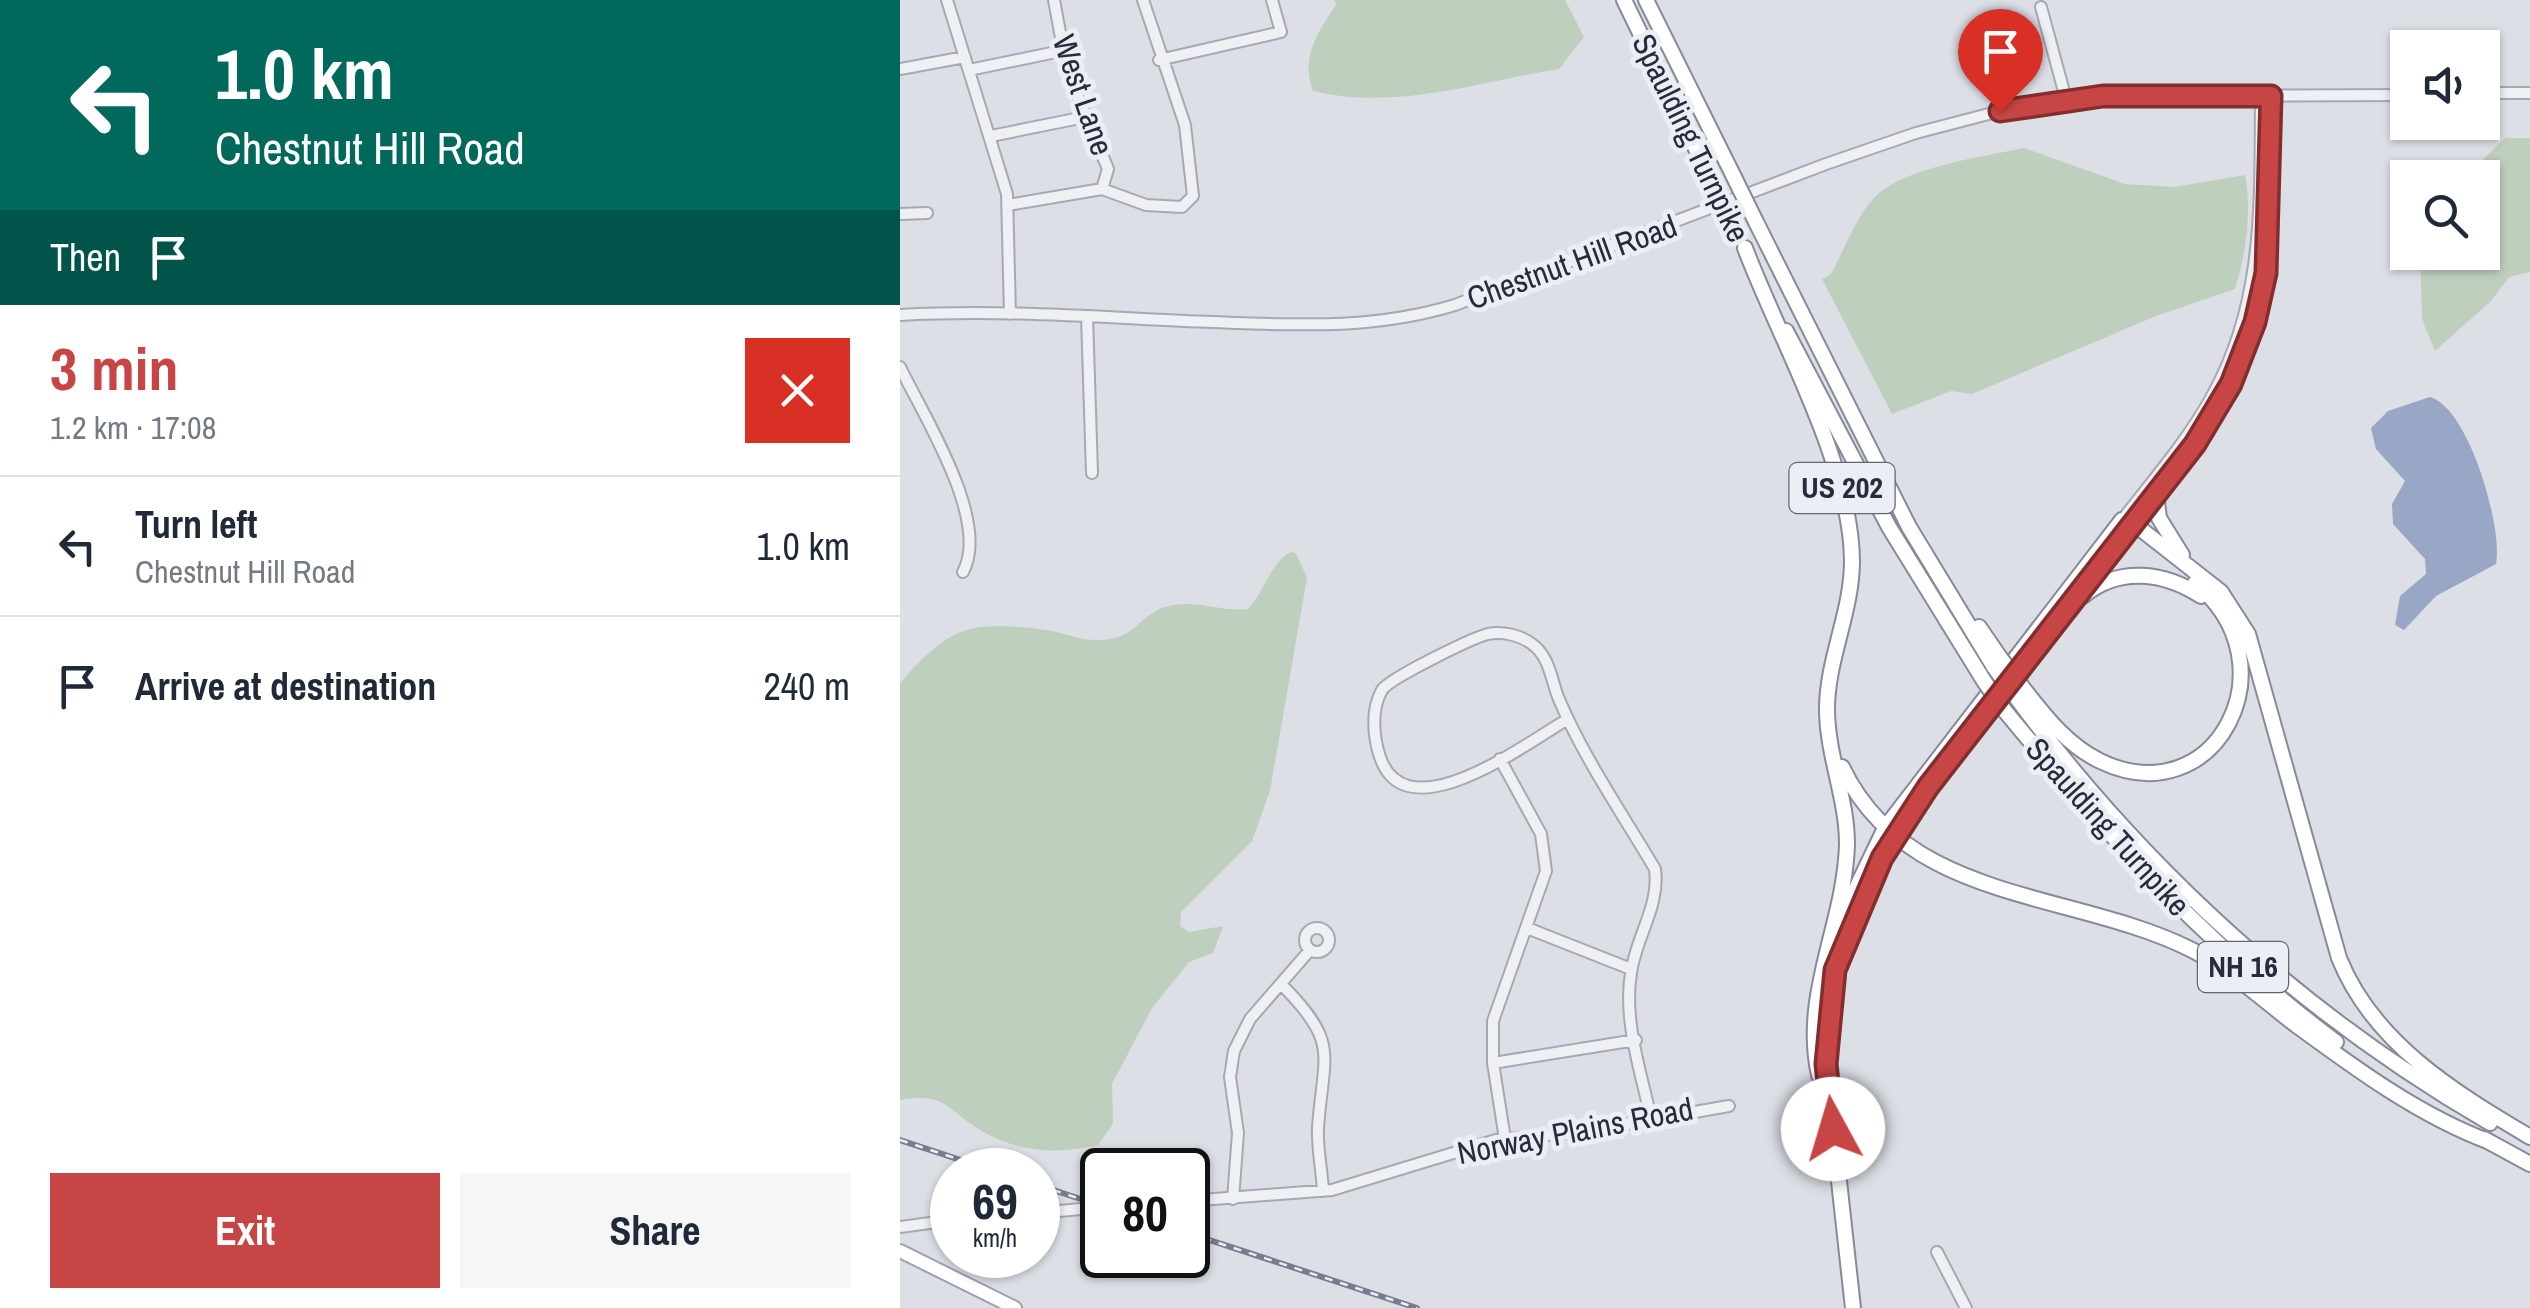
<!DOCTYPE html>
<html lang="en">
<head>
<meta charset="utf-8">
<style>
	:root { --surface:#fff; --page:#f6f6f7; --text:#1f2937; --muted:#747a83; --line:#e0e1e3; --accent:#c74645 }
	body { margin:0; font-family:"Archivo Narrow",sans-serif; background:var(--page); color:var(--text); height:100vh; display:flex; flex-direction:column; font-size:38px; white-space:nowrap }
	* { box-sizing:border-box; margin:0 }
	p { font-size:32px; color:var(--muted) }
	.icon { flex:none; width:55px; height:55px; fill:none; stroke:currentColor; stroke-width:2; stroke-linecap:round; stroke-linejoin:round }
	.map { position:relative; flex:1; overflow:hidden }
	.side { display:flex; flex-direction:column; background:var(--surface); width:900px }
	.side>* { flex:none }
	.guide { background:#00695c; color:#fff; overflow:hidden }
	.fabs { position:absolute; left:1490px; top:30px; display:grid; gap:20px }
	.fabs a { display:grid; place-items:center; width:110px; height:110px; border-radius:0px; background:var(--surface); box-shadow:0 2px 8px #0004; font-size:50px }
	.speed { position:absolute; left:30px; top:1148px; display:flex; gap:20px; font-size:50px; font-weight:700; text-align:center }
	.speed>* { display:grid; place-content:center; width:130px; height:130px; border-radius:50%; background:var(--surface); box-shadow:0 2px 8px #0004; line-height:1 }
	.speed small { font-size:25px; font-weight:400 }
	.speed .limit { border:5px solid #111; border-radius:15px; background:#fff; color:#111 }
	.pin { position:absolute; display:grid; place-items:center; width:85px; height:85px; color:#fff; margin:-102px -42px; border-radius:50% 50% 50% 0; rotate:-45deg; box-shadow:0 0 10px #0007 }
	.pin .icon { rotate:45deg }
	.me { position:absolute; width:110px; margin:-55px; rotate:354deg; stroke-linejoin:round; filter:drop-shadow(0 0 8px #0008) }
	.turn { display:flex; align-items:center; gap:35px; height:210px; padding:0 50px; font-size:45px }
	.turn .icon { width:130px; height:130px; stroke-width:2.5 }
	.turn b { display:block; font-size:70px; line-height:85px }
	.then { display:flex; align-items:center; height:95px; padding:0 50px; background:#0003; gap:20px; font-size:38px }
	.round { display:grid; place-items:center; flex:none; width:105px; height:105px; border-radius:0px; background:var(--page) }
	.head { display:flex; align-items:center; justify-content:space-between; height:170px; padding:0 50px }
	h1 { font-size:60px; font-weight:700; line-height:75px; color:var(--accent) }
	.primary-button { display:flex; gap:20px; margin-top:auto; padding:20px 50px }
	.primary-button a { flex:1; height:115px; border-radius:0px; background:var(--accent); color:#fff; font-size:40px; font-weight:700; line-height:115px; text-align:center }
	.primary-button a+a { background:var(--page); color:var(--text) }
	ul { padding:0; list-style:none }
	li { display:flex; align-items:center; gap:30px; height:140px; padding:0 50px; border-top:2px solid var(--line) }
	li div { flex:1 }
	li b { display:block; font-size:38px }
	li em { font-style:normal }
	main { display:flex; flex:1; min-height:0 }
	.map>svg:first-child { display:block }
</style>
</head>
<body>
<main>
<section class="side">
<div class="guide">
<div class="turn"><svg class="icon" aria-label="left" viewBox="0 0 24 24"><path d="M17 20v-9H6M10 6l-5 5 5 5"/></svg><div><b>1.0 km</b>Chestnut Hill Road</div></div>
<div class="then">Then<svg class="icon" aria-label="arrive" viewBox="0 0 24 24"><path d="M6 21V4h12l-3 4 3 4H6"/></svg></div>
</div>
<div class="head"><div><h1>3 min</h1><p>1.2 km · 17:08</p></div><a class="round" style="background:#d93025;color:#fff"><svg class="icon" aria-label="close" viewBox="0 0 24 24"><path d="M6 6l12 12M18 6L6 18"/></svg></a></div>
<ul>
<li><svg class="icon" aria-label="left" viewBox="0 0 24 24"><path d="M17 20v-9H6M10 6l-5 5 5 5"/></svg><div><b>Turn left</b><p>Chestnut Hill Road</p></div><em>1.0 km</em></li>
<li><svg class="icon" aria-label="arrive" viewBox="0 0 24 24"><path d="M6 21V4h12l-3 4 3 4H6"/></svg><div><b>Arrive at destination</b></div><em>240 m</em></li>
</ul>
<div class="primary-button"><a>Exit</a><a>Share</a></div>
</section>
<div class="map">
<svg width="1630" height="1308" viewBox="0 0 1630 1308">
	<rect width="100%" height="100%" fill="#dcdfe6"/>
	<path fill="#bfcfbe" d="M435 0H665L684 37 659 69C578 82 495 111 413 91 400 58 418 32 436 5Z
		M1605 138H1630V272L1609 277 1591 301 1535 351 1522 319 1520 253 1582 252V178L1565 177Z
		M1124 148 1225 184 1274 187 1345 175C1352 212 1346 254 1335 289L1256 316 1072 394 1051 391 992 414 922 279 931 274C944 250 956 217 974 198 1003 167 1083 157 1124 148Z
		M391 552 396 553 407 578 370 791 352 841 281 912 280 926 289 932 323 926 313 953 289 962 252 1008 212 1084 213 1124 198 1145C157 1155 114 1152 77 1128 43 1106 44 1093 0 1100V683C51 625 69 620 147 630 164 633 182 641 199 640 235 640 238 616 265 607 295 598 318 612 348 609 363 594 372 560 391 552Z"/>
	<path fill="#98a7c5" d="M1530 397C1569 408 1603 527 1596 564L1536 596 1504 630 1495 625 1500 596 1526 574 1525 559 1493 524 1492 504 1505 481 1476 449 1471 428 1488 411Z"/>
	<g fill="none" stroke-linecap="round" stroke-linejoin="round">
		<g stroke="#a6a9b3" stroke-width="14">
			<path id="minor" d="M47 0 107 194 110 314
				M154 0 167 70 208 169 202 189
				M1141 7 1166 99
				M259 60 381 32 372 0
				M0 69 65 57
				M69 70 161 51
				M1582 93H1630
				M91 136 185 117
				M202 189 246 205 282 207 293 196 285 125 243 0
				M108 205 202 189
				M0 214 27 213
				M0 315C104 309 209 318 313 322 396 325 473 330 555 305L926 164 1016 133 1100 111 1203 96 1508 95
				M187 316 192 473
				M0 367C23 415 91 521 63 572
				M1222 520C1253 480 1288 440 1312 396 1365 301 1360 200 1361 96
				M1233 523C1260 488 1290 455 1313 418 1374 318 1371 208 1371 95
				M668 719C628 742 506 835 480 757 473 736 471 709 482 690 490 678 572 638 588 634 602 631 620 635 632 644 649 656 651 678 658 697 683 757 722 813 755 869 760 907 736 936 731 973 723 1019 741 1073 751 1118
				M600 759 641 834 646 871 593 1021V1063L605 1139
				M627 928 731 969
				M405 940a12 12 0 1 1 24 0a12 12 0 1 1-24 0Z
				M381 984C441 1044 423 1054 418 1128 417 1149 422 1170 423 1191
				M593 1063 736 1040
				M333 1199 338 1133 330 1077 334 1051 350 1019 410 950
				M288 1201 432 1190 596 1140 686 1131 829 1106
				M138 1213 202 1207
				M0 1227 52 1220
				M1037 1252 1066 1308"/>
		</g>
		<g stroke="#9ca1b1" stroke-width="16">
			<path id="major" d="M0 1251 115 1308"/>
		</g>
		<g stroke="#858a9c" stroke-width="18">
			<path id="highway" d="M724 0 815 188
				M746 0 834 177
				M856 222 1009 527 1094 667
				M845 248C880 341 951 462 952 561 952 612 927 659 927 709 927 755 947 798 947 844 945 923 901 994 919 1075
				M886 331 989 527 1084 681
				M1256 494 1259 518 1282 555
				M1222 520 1233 523 1321 592 1348 634 1439 958C1473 1043 1554 1092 1630 1137
				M1183 596C1219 566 1264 572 1301 596
				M1079 627 1101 659
				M1123 688C1145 716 1167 745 1200 761 1316 817 1395 663 1295 583
				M1116 697C1243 869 1405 1016 1590 1123
				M1105 711C1210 838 1304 943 1436 1042
				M1052 757 1233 523
				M942 767C1007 904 1173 890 1292 950 1331 970 1362 999 1396 1025 1456 1069 1520 1116 1590 1142
				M935 970 982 858 1036 778
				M1584 1139 1630 1164
				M953 1308 926 1063 934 949 950 901 985 828 1222 520"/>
		</g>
		<use href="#minor" stroke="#eff0f4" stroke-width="10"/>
		<use href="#major" stroke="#fff" stroke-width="12"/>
		<use href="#highway" stroke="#fff" stroke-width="14"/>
		<g stroke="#777c8e" stroke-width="6">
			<path id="rail" d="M0 1140 91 1170
				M138 1185 202 1206
				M288 1233 517 1308"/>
		</g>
		<use href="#rail" stroke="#ebeef4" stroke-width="2.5" stroke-dasharray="8" stroke-linecap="butt"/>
		<g stroke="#858a9c" stroke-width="18" stroke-linecap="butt">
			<path id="highway-bridge" d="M834 177 856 222
				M815 188 837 232
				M1101 659 1123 688
				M1094 667 1116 697
				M1084 681 1105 711"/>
		</g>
		<use href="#highway-bridge" stroke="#fff" stroke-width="14"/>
	</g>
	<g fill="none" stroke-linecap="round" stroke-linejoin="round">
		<g stroke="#812e2d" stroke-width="25">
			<path id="route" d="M933 1129 926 1064 935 970 982 858 1028 787 1295 444 1331 384 1355 322 1366 273 1371 96H1203L1100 111"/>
		</g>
		<use href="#route" stroke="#c74645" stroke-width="18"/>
	</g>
	<g text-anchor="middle" stroke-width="10" stroke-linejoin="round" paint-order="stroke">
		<g fill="#ebeef4" stroke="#626672" stroke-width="2.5">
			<rect x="889.5" y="463" width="105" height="50" rx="8"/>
			<rect x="1298" y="942" width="90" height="50" rx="8"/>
		</g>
		<g font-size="30" font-weight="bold" fill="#272b3b">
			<text x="942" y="498">US 202</text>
			<text x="1343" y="977">NH 16</text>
		</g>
		<g font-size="32" fill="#272b3b" stroke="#ebeef4">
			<text transform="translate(183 95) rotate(71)" y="11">West Lane</text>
			<text transform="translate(791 138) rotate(64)" y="11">Spaulding Turnpike</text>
			<text transform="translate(672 262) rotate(-20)" y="11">Chestnut Hill Road</text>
			<text transform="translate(1208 827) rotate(48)" y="11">Spaulding Turnpike</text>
			<text transform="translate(675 1131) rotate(-11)" y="11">Norway Plains Road</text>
		</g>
	</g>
</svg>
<div class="fabs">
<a><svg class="icon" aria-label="sound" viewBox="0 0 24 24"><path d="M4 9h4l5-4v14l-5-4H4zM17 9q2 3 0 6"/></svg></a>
<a><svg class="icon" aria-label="search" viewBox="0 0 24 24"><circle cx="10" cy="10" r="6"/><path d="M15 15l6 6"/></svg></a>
</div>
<div class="speed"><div>69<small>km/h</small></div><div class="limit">80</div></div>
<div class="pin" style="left:1100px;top:111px;background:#d93025"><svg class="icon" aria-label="arrive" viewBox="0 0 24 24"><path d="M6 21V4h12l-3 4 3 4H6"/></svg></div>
<svg class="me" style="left:933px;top:1129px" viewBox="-20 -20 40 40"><circle r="19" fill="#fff"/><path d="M0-13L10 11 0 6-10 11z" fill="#c74645"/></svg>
</div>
</main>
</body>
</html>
